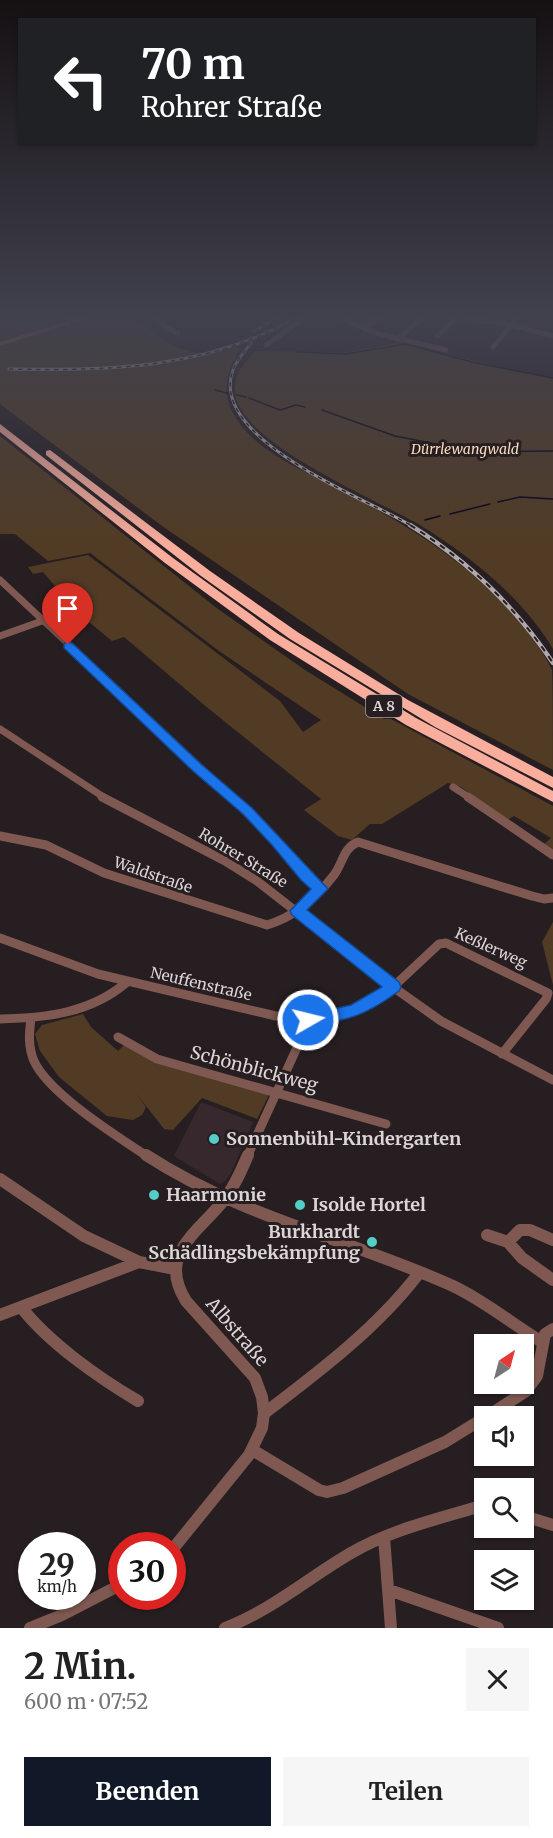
<!DOCTYPE html>
<html lang="de">
<head>
<meta charset="utf-8">
<style>
	:root { --surface:#fff; --page:#f6f6f6; --text:#222; --muted:#767676; --accent:#111827 }
	body { margin:0; font-family:Merriweather,serif; background:var(--page); color:var(--text); height:100vh; display:flex; flex-direction:column; font-size:22px; white-space:nowrap }
	* { box-sizing:border-box; margin:0 }
	p { font-size:20px; color:var(--muted) }
	.icon { flex:none; width:33px; height:33px; fill:none; stroke:currentColor; stroke-width:2; stroke-linecap:round; stroke-linejoin:round }
	.map { position:relative; height:1628px; overflow:hidden }
	.panel { display:flex; flex-direction:column; background:var(--surface); flex:1 }
	.panel>* { flex:none }
	.top-card { position:absolute; left:18px; top:18px; width:518px; height:126px; border-radius:0px; box-shadow:0 2px 4px #0004; background:#202124; color:#fff; overflow:hidden }
	.needle { width:39px; rotate:36deg }
	.buttons { position:absolute; left:474px; top:1334px; display:grid; gap:12px }
	.buttons a { display:grid; place-items:center; width:60px; height:60px; border-radius:0px; background:var(--surface); box-shadow:0 2px 4px #0004; font-size:30px }
	.speed { position:absolute; left:18px; top:1532px; display:flex; gap:12px; font-size:30px; font-weight:700; text-align:center }
	.speed>* { display:grid; place-content:center; width:78px; height:78px; border-radius:50%; background:var(--surface); box-shadow:0 2px 4px #0004; line-height:1 }
	.speed small { font-size:15px; font-weight:400 }
	.speed .limit { border:9px solid #d22; background:#fff; color:#111 }
	.pin { position:absolute; display:grid; place-items:center; width:51px; height:51px; color:#fff; margin:-62px -26px; border-radius:50% 50% 50% 0; rotate:-45deg; box-shadow:0 0 6px #0007 }
	.pin .icon { rotate:45deg }
	.me { position:absolute; width:66px; margin:-33px; rotate:82deg; stroke-linejoin:round; filter:drop-shadow(0 0 4px #0008) }
	.turn { display:flex; align-items:center; gap:21px; height:126px; padding:0 24px; font-size:27px }
	.turn .icon { width:78px; height:78px; stroke-width:2.5 }
	.turn b { display:block; font-size:42px; line-height:51px }
	.round { display:grid; place-items:center; flex:none; width:63px; height:63px; border-radius:0px; background:var(--page) }
	.overview { display:flex; align-items:center; justify-content:space-between; height:102px; padding:0 24px }
	h1 { font-size:36px; font-weight:700; line-height:45px }
	.primary-button { display:flex; gap:12px; margin-top:auto; padding:12px 24px }
	.primary-button a { flex:1; height:69px; border-radius:0px; background:var(--accent); color:#fff; font-size:24px; font-weight:700; line-height:69px; text-align:center }
	.primary-button a+a { background:var(--page); color:var(--text) }
	.map>svg:first-child { display:block }
</style>
</head>
<body>
<div class="map">
<svg width="553" height="1628" viewBox="0 0 553 1628">
	<rect width="100%" height="100%" fill="#271e21"/>
	<path fill="#37282d" d="M201 1102 253 1122 231 1173 225 1181 220 1184 174 1156Z"/>
	<path fill="#513b24" d="M0 319H137C161 341 183 357 218 352 226 351 233 346 241 348 222 379 220 402 245 430 267 456 303 470 333 486 401 522 457 553 510 611 525 628 542 648 552 670 553 681 553 752 553 770L408 694 162 526 0 404Z
		M398 343 553 379V649C524 600 475 560 428 530 387 503 232 443 235 388 236 370 245 363 256 351L346 352Z
		M0 436 218 609 305 670 384 719H391L553 806V852L543 845 551 838 514 816 507 820 461 787 448 783 382 824H370L352 840 338 836 304 810 321 799 209 709 124 637 112 641 77 612 43 572 33 574 28 567 88 555 280 701 303 732 321 720 219 651 90 553 48 561 15 534H0Z
		M553 922V985L542 942Z
		M83 1014 91 1027 118 1051 126 1043 269 1095 257 1119 202 1098 173 1130 164 1129 136 1093 146 1107 142 1115 133 1120 107 1116 59 1077 40 1051 35 1034 42 1025Z"/>
	<g fill="none" stroke-linecap="round" stroke-linejoin="round">
		<path stroke="#09031b" stroke-width="1.5" d="M297 352 346 354 405 344 472 362 553 378
			M215 390 231 394
			M237 395 246 397
			M249 398 280 410 296 405 305 407
			M322 410 395 436 472 451
			M479 452 553 451
			M498 502 520 497 553 499
			M450 514 490 504
			M425 520 440 516"/>
		<path stroke="#7f5951" stroke-width="5" d="M67 319 68 325
			M158 319 164 326 178 333
			M344 319 375 333 446 350
			M465 319 507 324 553 336
			M364 329 377 319
			M437 336 455 319
			M397 339 421 319
			M266 345 303 319
			M493 347 516 319"/>
		<path stroke="#7f5951" stroke-width="7" d="M0 580 233 798
			M0 636 42 621
			M0 729 105 798
			M453 787 470 798"/>
		<path stroke="#7f5951" stroke-width="9" d="M102 797 225 861 257 881 393 987 441 1021 553 1080
			M232 797 321 889
			M468 797 553 855
			M0 836 46 845 104 873 267 925C294 917 317 897 334 875 343 863 343 848 358 842L532 896 544 899 553 898
			M0 938 98 974 276 1016 308 1020 336 1017 368 1005 393 987 439 944 446 943 548 993 546 999 502 1054
			M0 1019C46 1018 91 1013 127 982
			M31 1019C29 1033 28 1047 34 1061 49 1094 117 1136 148 1157
			M118 1037 157 1059 386 1124
			M247 1157 300 1041"/>
		<path stroke="#7f5951" stroke-width="12" d="M146 1155C245 1219 349 1239 453 1286 485 1301 512 1324 542 1342
			M0 1179 84 1236 139 1262
			M487 1235 508 1242 522 1258 553 1280
			M508 1242 520 1230H530L553 1240
			M21 1307C49 1343 99 1378 138 1401
			M0 1315 139 1262 175 1269
			M266 1412C320 1371 378 1327 419 1273
			M488 1416 526 1391 537 1376 545 1334 553 1329
			M254 1451 319 1490 327 1492 343 1488 445 1442 484 1418
			M524 1516 553 1525
			M384 1537 391 1628
			M172 1550 249 1455 262 1428 264 1413 262 1397 255 1378 186 1301C157 1254 197 1234 224 1200 235 1186 241 1171 248 1155
			M389 1590 498 1628
			M30 1628 62 1615 122 1584
			M225 1628C272 1610 308 1578 351 1553 392 1529 439 1519 484 1505"/>
		<path fill="#b4796c" fill-rule="evenodd" d="M75 319H86L0 346V342Z"/>
		<path fill="#f8ad9d" fill-rule="evenodd" d="M0 424 173 558 278 634 416 718 553 791V802L406 725 270 640 165 563 0 432Z
			M50 450 210 571 299 633 408 700 553 777V788L435 727 290 639 201 576 46 455V451Z"/>
		<g stroke="#b0a9ab" stroke-width="3">
			<path id="rail-far1" d="M254 331 275 319
				M251 343C245 351 236 361 233 370 207 439 367 499 412 526
				M9 369C109 371 204 369 294 319"/>
		</g>
		<g stroke="#b0a9ab" stroke-width="4.5">
			<path id="rail" d="M410 525C468 561 515 606 553 663"/>
		</g>
		<use href="#rail-far1" stroke="#271e21" stroke-width="1.5" stroke-dasharray="4.5" stroke-linecap="butt"/>
		<use href="#rail" stroke="#271e21" stroke-width="2" stroke-dasharray="6" stroke-linecap="butt"/>
	</g>
	<linearGradient id="sky" x2="0" y2="1"><stop stop-color="#151012"/><stop offset="0.58" stop-color="#41414e"/><stop offset="1" stop-color="#41414e" stop-opacity="0"/></linearGradient>
	<rect width="553" height="547" fill="url(#sky)"/>
	<path fill="#1a73e8" stroke="#114b97" stroke-width="1.5" d="M68 642 72 643 202 765 252 808 328 889 307 910 399 982 401 987 399 991C363 1017 350 1019 308 1027L303 1025 300 1020 303 1016 351 1005 382 987 292 915 290 911 311 889 301 880 272 845 243 814 193 771 64 648V643Z"/>
	<g fill="#54cdc6" stroke="#271e21" stroke-width="2">
		<circle cx="214" cy="1139" r="6"/>
		<circle cx="154" cy="1195" r="6"/>
		<circle cx="300" cy="1205" r="6"/>
		<circle cx="372" cy="1242" r="6"/>
	</g>
	<g text-anchor="middle" stroke-width="6" stroke-linejoin="round" paint-order="stroke">
		<g font-size="14" font-style="italic" fill="#f9dbbe" stroke="#271e21">
			<text x="465" y="454">Dürrlewangwald</text>
		</g>
		<rect fill="#271e21" stroke="#a59ea0" stroke-width="1.5" x="366" y="695" width="36" height="22" rx="4.5"/>
		<g font-size="14" font-weight="bold" fill="#dbd5d6">
			<text x="384" y="711">A 8</text>
		</g>
		<g font-size="15" fill="#dbd5d6" stroke="#271e21">
			<text transform="translate(243 858) rotate(31)" y="5">Rohrer Straße</text>
			<text transform="translate(153 875) rotate(19)" y="5">Waldstraße</text>
			<text transform="translate(491 948) rotate(24)" y="5">Keßlerweg</text>
			<text transform="translate(201 984) rotate(13)" y="5">Neuffenstraße</text>
		</g>
		<g font-size="18" fill="#dbd5d6" stroke="#271e21">
			<text transform="translate(254 1069) rotate(15)" y="6">Schönblickweg</text>
			<text transform="translate(237 1332) rotate(49)" y="6">Albstraße</text>
		</g>
		<g font-size="18" font-weight="bold" fill="#dbd5d6" stroke="#271e21" text-anchor="start">
			<text x="226" y="1145">Sonnenbühl-Kindergarten</text>
			<text x="166" y="1201">Haarmonie</text>
			<text x="312" y="1211">Isolde Hortel</text>
			<text x="360" y="1238" text-anchor="end">Burkhardt<tspan x="360" dy="21">Schädlingsbekämpfung</tspan></text>
		</g>
	</g>
</svg>
<div class="buttons">
<a><svg class="needle" viewBox="-14 -14 28 28"><path d="M0-13l5 13h-10z" fill="#e53935"/><path d="M0 13l5-13h-10z" fill="#767676"/></svg></a>
<a><svg class="icon" aria-label="sound" viewBox="0 0 24 24"><path d="M4 9h4l5-4v14l-5-4H4zM17 9q2 3 0 6"/></svg></a>
<a><svg class="icon" aria-label="search" viewBox="0 0 24 24"><circle cx="10" cy="10" r="6"/><path d="M15 15l6 6"/></svg></a>
<a><svg class="icon" aria-label="layers" viewBox="0 0 24 24"><path d="M12 4l9 5-9 5-9-5zM3 14l9 5 9-5"/></svg></a>
</div>
<div class="speed"><div>29<small>km/h</small></div><div class="limit">30</div></div>
<div class="pin" style="left:68px;top:645px;background:#d93025"><svg class="icon" aria-label="arrive" viewBox="0 0 24 24"><path d="M6 21V4h12l-3 4 3 4H6"/></svg></div>
<svg class="me" style="left:308px;top:1020px" viewBox="-20 -20 40 40"><circle r="17" fill="#1a73e8" stroke="#fff" stroke-width="3"/><path d="M0-11L8 9 0 5-8 9z" fill="#fff"/></svg>
<div class="top-card">
<div class="turn"><svg class="icon" aria-label="left" viewBox="0 0 24 24"><path d="M17 20v-9H6M10 6l-5 5 5 5"/></svg><div><b>70 m</b>Rohrer Straße</div></div>
</div>
</div>
<section class="panel">
<div class="overview"><div><h1>2 Min.</h1><p>600 m · 07:52</p></div><a class="round"><svg class="icon" aria-label="close" viewBox="0 0 24 24"><path d="M6 6l12 12M18 6L6 18"/></svg></a></div>
<div class="primary-button"><a>Beenden</a><a>Teilen</a></div>
</section>
</body>
</html>
